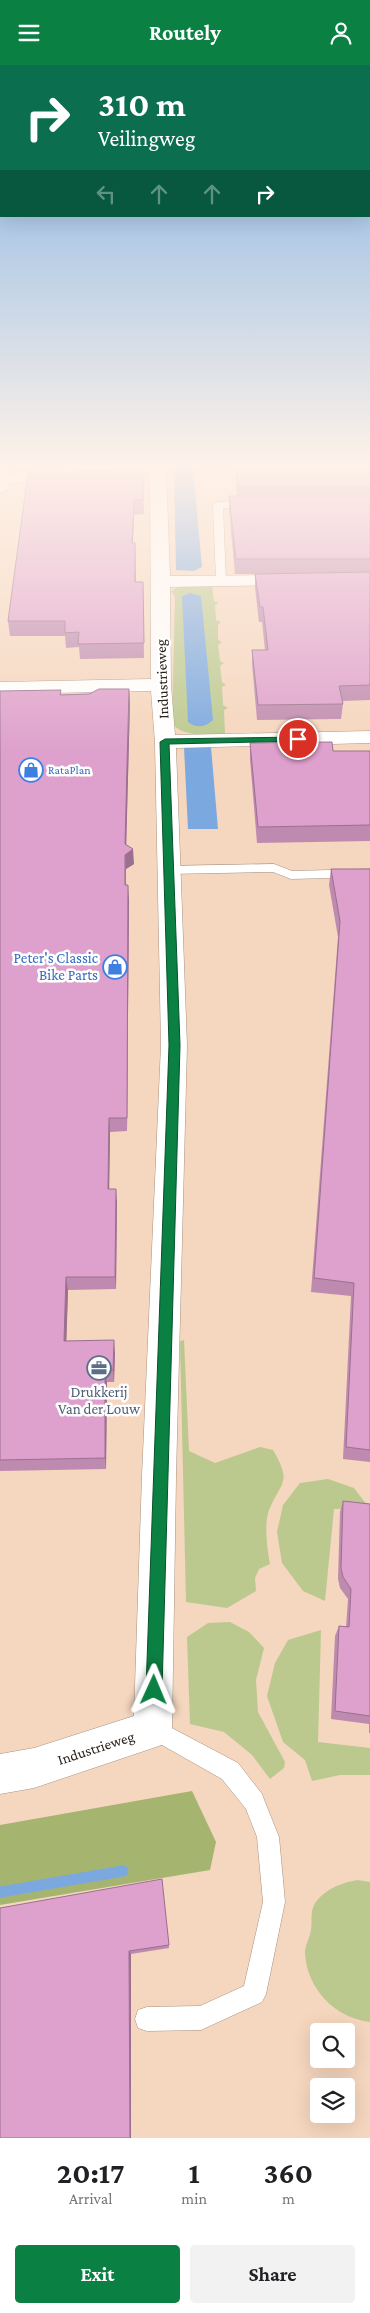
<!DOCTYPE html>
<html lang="en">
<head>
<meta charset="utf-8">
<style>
	:root { --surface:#fff; --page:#f2f2f2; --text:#202124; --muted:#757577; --accent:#0b8043 }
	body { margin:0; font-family:"Crimson Pro",serif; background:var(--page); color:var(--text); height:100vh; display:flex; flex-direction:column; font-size:19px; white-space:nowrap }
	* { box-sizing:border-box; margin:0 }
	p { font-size:16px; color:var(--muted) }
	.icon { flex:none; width:28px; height:28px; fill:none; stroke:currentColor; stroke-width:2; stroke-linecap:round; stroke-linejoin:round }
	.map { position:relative; height:2073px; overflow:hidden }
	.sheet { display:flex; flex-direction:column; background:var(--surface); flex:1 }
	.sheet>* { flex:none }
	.hud { position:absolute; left:0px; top:0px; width:370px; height:152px; box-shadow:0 5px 20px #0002; background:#0b6e4f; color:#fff; overflow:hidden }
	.tools { position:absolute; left:310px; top:1958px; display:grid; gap:10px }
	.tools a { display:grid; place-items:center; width:45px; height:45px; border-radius:5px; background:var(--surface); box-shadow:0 5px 20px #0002; font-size:25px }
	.pin { position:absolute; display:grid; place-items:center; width:42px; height:42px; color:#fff; margin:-21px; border:2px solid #fff; border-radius:50%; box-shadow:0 1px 5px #0007 }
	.me { position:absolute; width:55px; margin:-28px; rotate:1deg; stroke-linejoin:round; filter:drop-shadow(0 0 4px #0008) }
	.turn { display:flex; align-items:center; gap:18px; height:105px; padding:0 15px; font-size:22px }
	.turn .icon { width:65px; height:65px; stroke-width:2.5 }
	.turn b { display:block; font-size:35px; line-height:42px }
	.lanes { display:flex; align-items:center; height:48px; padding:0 15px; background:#0003; justify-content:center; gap:25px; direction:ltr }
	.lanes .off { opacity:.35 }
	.eta { display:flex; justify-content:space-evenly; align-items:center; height:85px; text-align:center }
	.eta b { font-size:30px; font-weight:700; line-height:35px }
	.cta { display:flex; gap:10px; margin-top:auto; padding:10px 15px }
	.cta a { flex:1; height:58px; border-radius:5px; background:var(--accent); color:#fff; font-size:20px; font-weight:700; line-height:58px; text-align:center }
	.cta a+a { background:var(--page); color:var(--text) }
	header { display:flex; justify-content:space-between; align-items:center; height:65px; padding:0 15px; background:var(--accent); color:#fff; font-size:22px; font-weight:700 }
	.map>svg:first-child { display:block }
</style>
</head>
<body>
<header><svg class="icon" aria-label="menu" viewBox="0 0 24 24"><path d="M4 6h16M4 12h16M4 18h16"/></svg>Routely<svg class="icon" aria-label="person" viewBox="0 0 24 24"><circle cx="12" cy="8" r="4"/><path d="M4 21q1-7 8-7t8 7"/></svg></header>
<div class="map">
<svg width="370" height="2073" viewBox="0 0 370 2073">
	<rect width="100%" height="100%" fill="#fce3cf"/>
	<path fill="#f5d6be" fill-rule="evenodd" d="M0 400H370V2073H0ZM319 1966H346V1994H319ZM319 2021H346V2049H319Z"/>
	<path fill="#bbc98f" d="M212 520 214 536 219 538 215 540 216 555 221 557 218 560V575L222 577 218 580 220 596 224 598 220 601 222 617 226 620 222 622 223 640 228 643 224 645 225 669C207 669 186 673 172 659L175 532 171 526 180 521Z
		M184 1275 189 1386 215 1398 260 1382 273 1385C292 1418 282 1415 269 1445 264 1458 267 1484 270 1499L259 1504 255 1513 256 1526 227 1543 186 1537 180 1276Z
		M328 1414 354 1423 370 1444H334L325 1536 303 1526 282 1498 277 1467 283 1440 300 1418Z
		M230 1557 249 1567 264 1583 256 1615 258 1647 285 1697 284 1703 270 1714 252 1690 224 1667 190 1659 187 1572 208 1558Z
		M321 1565 318 1677 370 1683V1710H340L312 1716 305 1695 283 1677 267 1631 275 1598 288 1575Z
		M357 1815 370 1817V1957C335 1953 307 1924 305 1888 305 1880 310 1873 311 1865 312 1859 311 1852 312 1846 317 1827 340 1818 357 1815Z"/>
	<path fill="#a5b56f" d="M192 1726 216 1777 210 1805 0 1840V1760Z"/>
	<path fill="#7ba8df" d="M179 401H191L193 404 202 502 194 506 176 505 174 402Z
		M190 528 201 531 213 655C205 662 197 664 188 657L182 531Z
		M184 682H211L218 764H188Z"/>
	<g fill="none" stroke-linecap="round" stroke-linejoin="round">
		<path stroke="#7ba8df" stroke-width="11" d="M0 1827 123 1806"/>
		<g stroke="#a9927f" stroke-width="1">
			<path id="service" d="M218 437H249L254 440 249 443H223L226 516 221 519 216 516 213 440Z
				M274 799 292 806 370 804V812L291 814 273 807 168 809 162 805 168 801Z
				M153 1653 238 1698 262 1729 265 1737 279 1772 285 1837 266 1929 262 1937 201 1965 147 1966 138 1963 135 1954 138 1945 147 1942 200 1941 244 1921 263 1837 257 1772 246 1744 222 1714 146 1671 142 1664 146 1657Z"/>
		</g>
		<g stroke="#a9927f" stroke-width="1">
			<path id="minor" d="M108 400H174L172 403 166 405 170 511 292 510 298 511 301 515 298 519 292 520 170 522 171 620 175 670 370 666V678L176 683 187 980 176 1411 172 1664 167 1678 153 1683 34 1723 0 1729V1689L34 1683 134 1651 142 1411 161 980 155 677 151 626 0 629V617L151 614 150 406 0 419 1 409Z"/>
		</g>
		<g stroke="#a9927f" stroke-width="1">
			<path id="tertiary" d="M0 400H11L8 423 6 426 0 428Z"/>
		</g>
		<use href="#service" fill="#fff" fill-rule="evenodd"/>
		<use href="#minor" fill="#fff" fill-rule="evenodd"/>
		<use href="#tertiary" fill="#fff" fill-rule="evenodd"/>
	</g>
	<path fill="#bf8aaf" d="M235 400H370V635L342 636 343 639 341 654 257 655 252 599V585H265L262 557H259L255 523V509H235L229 445V431H237Z
		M143 404 144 449 134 450 133 478H135L136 517H143L144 593 80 594 79 582 66 583 65 571H10L8 556 75 408Z
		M129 624 130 638 126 780 134 799 126 804V820L129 835 127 1066 110 1067 109 1124 117 1137 116 1224 68 1225 66 1276 115 1288 114 1317H107L106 1404 0 1406V626L62 630 89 629Z
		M250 678 333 686H370V776L257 778 250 694Z
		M331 804H370V1397L343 1394 351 1231 311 1227 338 872 329 820Z
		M343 1436 370 1439V1668H369V1659L331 1654 335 1571 339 1561 346 1562 348 1534 340 1523 338 1514 340 1447Z
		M162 1814 169 1883 131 1889V2073H0Z"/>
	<path fill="#9b708f" d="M134 435V450L132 493V478Z
		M129 624 130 638 126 789 133 784 134 799 126 804V835L125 779Z
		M128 820 129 835 127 1066V1053Z
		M109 1053 110 1067 109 1137 108 1124Z
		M116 1124 117 1137 116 1224 115 1212Z
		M66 1212 68 1225 66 1289 64 1276Z
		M114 1275 115 1288 114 1317 113 1305Z
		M105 1305 107 1317 106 1404 105 1393Z
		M129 1886 131 1889V2073H130Z"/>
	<path fill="#dea0cc" stroke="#9b708f" d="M236 400H370V421L238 422Z
		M143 404V435H134L132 478H135V517H143L144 578 78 579 79 567 65 568V556H8L28 408H75V405Z
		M229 431H370V494H236Z
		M370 507V620L339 621 343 639 258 640 252 585H268L263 542H260L255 509Z
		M99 624H129L125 779 133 784 125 790V820H128L127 1053H109L108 1124H116L115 1212H66L64 1276 114 1275 113 1305H105V1393L0 1395V626L61 625 60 630 89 629Z
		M332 677 333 686H370V760L258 762 250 678Z
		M331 804H370V1385L346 1382 354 1218 314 1213 340 856Z
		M343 1436 370 1439V1651L335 1646 339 1561 349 1562 351 1524 343 1512 341 1503Z
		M162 1814 169 1880 129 1886 130 2073H0V1843Z"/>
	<linearGradient id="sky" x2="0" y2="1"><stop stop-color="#7cafe4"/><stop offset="0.58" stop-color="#fef2e9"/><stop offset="1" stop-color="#fef2e9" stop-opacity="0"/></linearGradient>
	<rect width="370" height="690" fill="url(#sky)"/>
	<path fill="#0b8043" stroke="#07532c" d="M298 672 302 674 301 676 169 679 180 980 162 1625 160 1630 154 1633 149 1630 146 1625 169 980 160 677 165 674Z"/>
	<defs>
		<g id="shop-ring" transform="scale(1.25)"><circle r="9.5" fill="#fff" stroke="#3f7fe0" stroke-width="1.5"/><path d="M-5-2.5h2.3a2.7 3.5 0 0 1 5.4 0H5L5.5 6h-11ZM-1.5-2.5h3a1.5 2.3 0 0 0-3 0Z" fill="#3f7fe0"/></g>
		<g id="office-ring" transform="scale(1.25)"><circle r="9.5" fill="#fff" stroke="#5c6f8a" stroke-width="1.5"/><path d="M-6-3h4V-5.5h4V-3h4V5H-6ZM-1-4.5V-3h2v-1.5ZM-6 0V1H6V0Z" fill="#5c6f8a"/></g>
	</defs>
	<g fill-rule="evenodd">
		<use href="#shop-ring" x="31" y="705"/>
		<use href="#shop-ring" x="115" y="902"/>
		<use href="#office-ring" x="99" y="1303"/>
	</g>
	<g text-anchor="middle" stroke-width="5" stroke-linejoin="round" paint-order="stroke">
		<g font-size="12" fill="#366cbe" stroke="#fff" text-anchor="start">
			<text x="48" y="709">RataPlan</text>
		</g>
		<g font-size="15" fill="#2b221b" stroke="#fff">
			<text transform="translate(162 614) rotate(-92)" y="5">Industrieweg</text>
			<text transform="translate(96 1683) rotate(-18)" y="5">Industrieweg</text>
		</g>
		<g font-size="15" fill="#366cbe" stroke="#fff" text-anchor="end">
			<text x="98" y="898">Peter's Classic<tspan x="98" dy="17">Bike Parts</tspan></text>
		</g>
		<g font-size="15" fill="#4e5e75" stroke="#fff">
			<text x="99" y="1332">Drukkerij<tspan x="99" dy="17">Van der Louw</tspan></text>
		</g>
	</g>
</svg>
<div class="tools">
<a><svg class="icon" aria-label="search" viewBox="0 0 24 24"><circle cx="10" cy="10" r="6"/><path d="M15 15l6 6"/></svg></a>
<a><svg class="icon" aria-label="layers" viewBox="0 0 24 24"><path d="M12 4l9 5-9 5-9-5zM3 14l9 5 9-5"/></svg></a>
</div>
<div class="pin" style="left:298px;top:674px;background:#d93025"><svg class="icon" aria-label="arrive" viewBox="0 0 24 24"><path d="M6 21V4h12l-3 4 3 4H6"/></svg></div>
<svg class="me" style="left:154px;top:1625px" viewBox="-20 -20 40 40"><path d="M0-17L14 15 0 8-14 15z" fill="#0b8043" stroke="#fff" stroke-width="4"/></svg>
<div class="hud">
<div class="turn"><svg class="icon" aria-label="right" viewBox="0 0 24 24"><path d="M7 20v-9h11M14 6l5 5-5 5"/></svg><div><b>310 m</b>Veilingweg</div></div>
<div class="lanes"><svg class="icon off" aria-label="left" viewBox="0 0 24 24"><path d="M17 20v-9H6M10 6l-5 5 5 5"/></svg><svg class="icon off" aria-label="ahead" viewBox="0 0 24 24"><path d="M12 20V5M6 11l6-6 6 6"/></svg><svg class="icon off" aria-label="ahead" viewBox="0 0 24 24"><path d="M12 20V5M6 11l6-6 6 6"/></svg><svg class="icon" aria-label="right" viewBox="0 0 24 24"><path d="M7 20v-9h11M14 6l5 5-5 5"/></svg></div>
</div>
</div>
<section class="sheet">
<div class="eta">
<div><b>20:17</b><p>Arrival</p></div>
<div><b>1</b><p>min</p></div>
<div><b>360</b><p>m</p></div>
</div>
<div class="cta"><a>Exit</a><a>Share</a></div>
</section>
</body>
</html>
